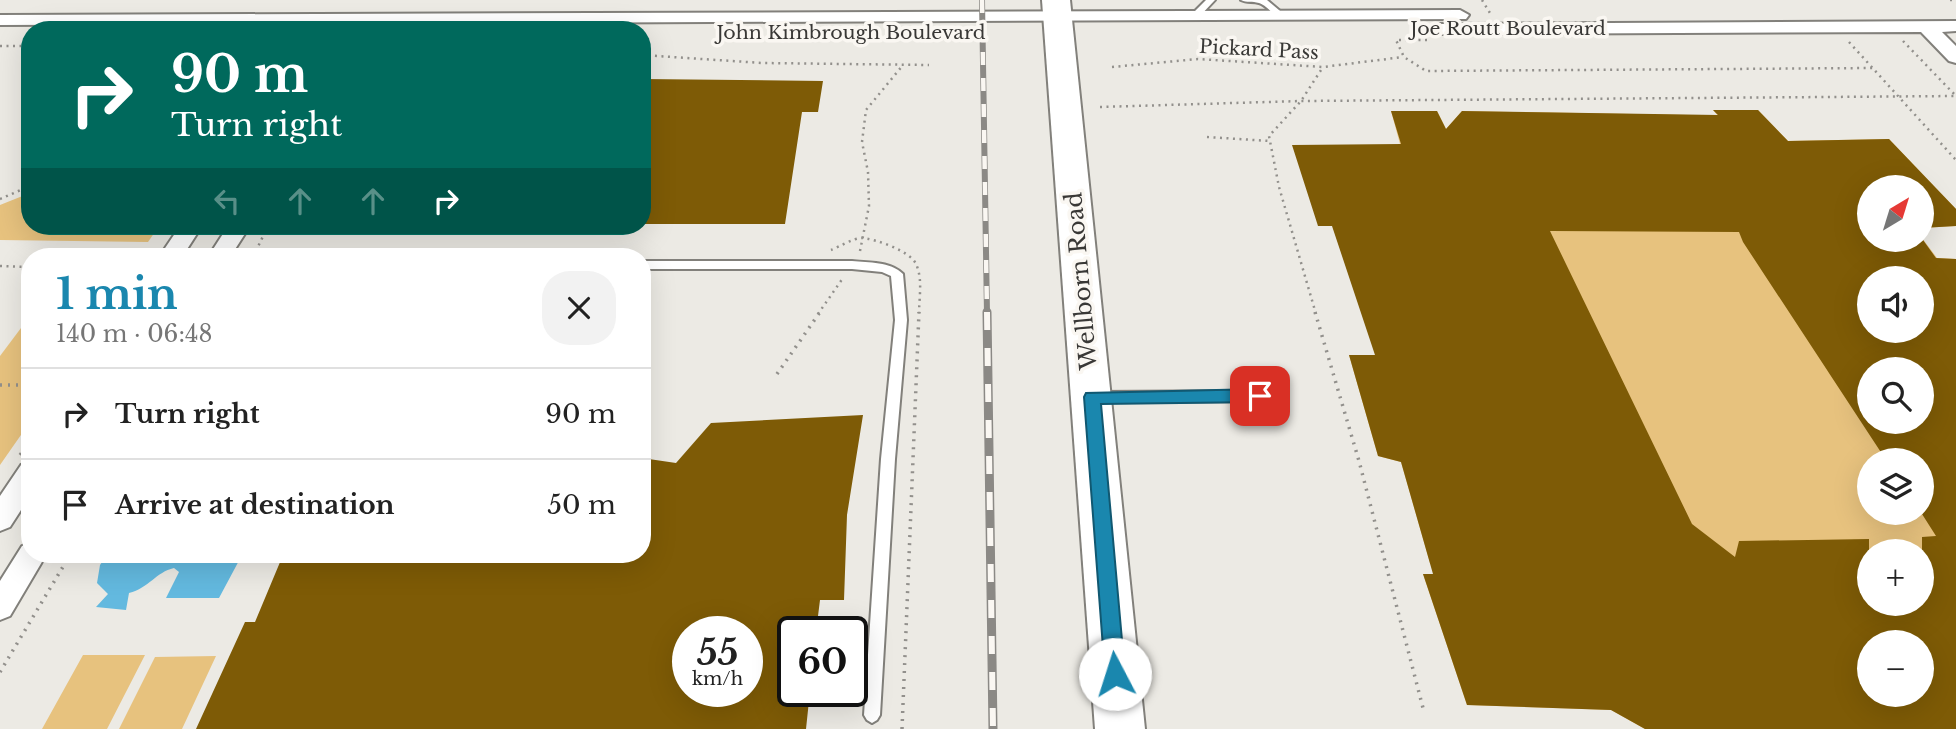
<!DOCTYPE html>
<html lang="en">
<head>
<meta charset="utf-8">
<style>
	:root { --surface:#fff; --page:#f2f2f2; --text:#222; --muted:#767676; --line:#e0e0e0; --accent:#1a87ae }
	body { margin:0; font-family:"Libre Baskerville",serif; background:var(--page); color:var(--text); height:100vh; display:flex; flex-direction:column; font-size:26px; white-space:nowrap }
	* { box-sizing:border-box; margin:0 }
	p { font-size:23px; color:var(--muted) }
	.icon { flex:none; width:38px; height:38px; fill:none; stroke:currentColor; stroke-width:2; stroke-linecap:round; stroke-linejoin:round }
	.map { position:relative; flex:1; overflow:hidden }
	.details { position:absolute; left:21px; top:248px; width:630px; height:315px; display:flex; flex-direction:column; background:var(--surface); border-radius:28px; box-shadow:0 7px 28px #0002 }
	.details>* { flex:none }
	.banner { position:absolute; left:21px; top:21px; width:630px; height:214px; border-radius:28px; box-shadow:0 7px 28px #0002; background:#00695c; color:#fff; overflow:hidden }
	.needle { width:46px; rotate:38deg }
	.tools { position:absolute; left:1857px; top:175px; display:grid; gap:14px }
	.tools a { display:grid; place-items:center; width:77px; height:77px; border-radius:50%; background:var(--surface); box-shadow:0 7px 28px #0002; font-size:35px }
	.speed { position:absolute; left:672px; top:616px; display:flex; gap:14px; font-size:35px; font-weight:700; text-align:center }
	.speed>* { display:grid; place-content:center; width:91px; height:91px; border-radius:50%; background:var(--surface); box-shadow:0 7px 28px #0002; line-height:1 }
	.speed small { font-size:18px; font-weight:400 }
	.speed .limit { border:4px solid #111; border-radius:10px; background:#fff; color:#111 }
	.pin { position:absolute; display:grid; place-items:center; width:60px; height:60px; color:#fff; margin:-30px; border-radius:14px; box-shadow:0 4px 10px #0006 }
	.me { position:absolute; width:77px; margin:-38px; rotate:355deg; stroke-linejoin:round; filter:drop-shadow(0 0 5px #0008) }
	.turn { display:flex; align-items:center; gap:24px; height:147px; padding:0 35px; font-size:32px }
	.turn .icon { width:91px; height:91px; stroke-width:2.5 }
	.turn b { display:block; font-size:49px; line-height:60px }
	.lanes { display:flex; align-items:center; height:66px; padding:0 35px; background:#0003; justify-content:center; gap:35px; direction:ltr }
	.lanes .off { opacity:.35 }
	.round { display:grid; place-items:center; flex:none; width:74px; height:74px; border-radius:28px; background:var(--page) }
	.summary { display:flex; align-items:center; justify-content:space-between; height:119px; padding:0 35px }
	h1 { font-size:42px; font-weight:700; line-height:52px; color:var(--accent) }
	ul { padding:0; list-style:none }
	li { display:flex; align-items:center; gap:21px; height:91px; padding:0 35px; border-top:2px solid var(--line) }
	li div { flex:1 }
	li b { display:block; font-size:26px }
	li em { font-style:normal }
	.map>svg:first-child { display:block }
</style>
</head>
<body>
<div class="map">
<svg width="1956" height="729" viewBox="0 0 1956 729">
	<rect width="100%" height="100%" fill="#eceae4"/>
	<path fill="#e7c27e" fill-rule="evenodd" d="M1713 110H1758L1788 141 1889 139 1956 209V226L1922 228V187H1869V240H1922V238L1937 258 1956 259V729H1645L1611 710 1467 705 1423 574 1454 575 1452 565 1430 563 1401 462 1378 456 1349 355H1375L1400 144 1391 111H1437L1446 129 1462 111 1688 115 1729 129ZM1869 278H1922V331H1869ZM1869 369H1922V422H1869ZM1869 460H1922V513H1869ZM1869 551H1922V604H1869ZM1869 642H1922V695H1869Z
		M30 193V226H159L148 242 0 240V205Z
		M30 316V422L0 465V356Z
		M83 655H145L107 729H42Z
		M216 656 182 729H119L155 657Z"/>
	<path fill="#63b9df" d="M107 555H242L219 598H166L179 572 174 568C156 572 149 588 129 593L126 610 96 607 108 594 97 583 100 565Z"/>
	<path fill="#7e5b06" fill-rule="evenodd" d="M642 79 823 81 818 112H802L785 224H642Z
		M1713 110H1758L1788 141 1889 139 1956 209V226L1922 228V187H1869V240H1923L1936 258 1956 259V729H1645L1611 710 1467 705 1423 574H1433L1401 462 1378 456 1349 355H1375L1332 226H1318L1292 145 1401 144 1391 111H1437L1446 129 1462 111 1718 115ZM1550 231 1739 232 1743 242 1886 460H1922V514L1936 536 1922 537V604H1869V539L1739 541 1735 557 1692 524ZM1869 278H1922V331H1869ZM1869 369H1922V422H1869ZM1869 642H1922V695H1869Z
		M863 415 847 515 844 600H820L816 632H793V691H810L806 729H196L245 622H255L283 555H642V458L676 463 711 423ZM688 632H747V691H688Z"/>
	<g fill="none" stroke-linecap="round" stroke-linejoin="round">
		<g stroke="#82807b" stroke-width="4">
			<path id="lane" d="M1206 0H1215L1198 18H1192V14Z
				M1241 0H1267L1286 16 1285 18C1273 18 1269 6 1259 3 1252 1 1247 3 1241 0Z
				M642 261H852C869 263 890 261 903 274L907 320 895 459 880 715 877 720 872 723 867 720 864 715 881 459 895 320 891 276 882 272 852 269H642Z
				M1260 391 1264 392 1266 396 1264 400 1260 401 1096 402 1092 401 1090 397 1092 393 1096 392Z"/>
		</g>
		<g stroke="#82807b" stroke-width="4">
			<path id="street" d="M1460 10 1469 15 1466 19 0 25V15Z
				M1956 21V31L1942 32 1956 46V63L1949 61 1921 32 1439 34 1430 29 1439 24Z
				M180 226H202L182 257H159Z
				M228 226H250L230 257H208Z
				M30 462V496L10 527 0 531V496L21 465Z
				M30 543V555H46L10 616 0 620V581L22 546Z"/>
		</g>
		<g stroke="#82807b" stroke-width="4">
			<path id="primary" d="M1042 0H1070L1145 729H1095Z"/>
		</g>
		<path stroke="#92908c" stroke-width="2.5" stroke-dasharray="2 4.5" stroke-linecap="butt" d="M1482 0 1490 13
			M1950 0H1956
			M1427 40H1396L1404 57 1426 71 1873 68
			M1903 41 1956 96
			M1849 42 1956 160
			M0 46H30
			M642 55 762 63 929 65
			M1112 67 1198 59 1323 67 1403 57
			M1100 107 1301 101 1956 96
			M1207 137 1270 141
			M0 199 30 186
			M831 250C839 247 853 238 862 238 876 239 910 251 916 264 923 279 919 298 919 314
			M860 251 869 206 868 172 862 142 866 110 903 65
			M253 257 268 226
			M0 266 30 267
			M818 314 843 278
			M1316 314 1279 187 1269 136 1301 101 1323 67"/>
		<path stroke="#92908c" stroke-width="3.5" stroke-dasharray="2 6" stroke-linecap="butt" d="M1315 312 1359 461 1423 708
			M777 374 820 312
			M0 385H30
			M20 455 30 443
			M0 672 70 555
			M902 729 919 312"/>
		<use href="#lane" fill="#fff" fill-rule="evenodd"/>
		<use href="#street" fill="#fff" fill-rule="evenodd"/>
		<use href="#primary" fill="#fff" fill-rule="evenodd"/>
		<g stroke="#8b8985" stroke-width="6">
			<path id="rail-far1" d="M982 0 987 314"/>
		</g>
		<g stroke="#8b8985" stroke-width="9">
			<path id="rail" d="M987 312 993 729"/>
		</g>
		<use href="#rail-far1" stroke="#faf7f2" stroke-width="4.5" stroke-dasharray="13" stroke-linecap="butt"/>
		<use href="#rail" stroke="#faf7f2" stroke-width="6" stroke-dasharray="18" stroke-linecap="butt"/>
	</g>
	<path fill="#1a87ae" stroke="#115871" stroke-width="2" d="M1260 389 1266 391 1268 396 1266 400 1260 402 1101 404 1125 674 1122 680 1115 683 1108 680 1105 674 1084 397 1086 393Z"/>
	<g text-anchor="middle" stroke-width="7" stroke-linejoin="round" paint-order="stroke">
		<g font-size="19" fill="#393836" stroke="#faf7f2">
			<text x="1508" y="35">Joe Routt Boulevard</text>
			<text x="851" y="39">John Kimbrough Boulevard</text>
			<text transform="translate(1259 49) rotate(3)" y="7">Pickard Pass</text>
		</g>
		<g font-size="23" fill="#393836" stroke="#faf7f2">
			<text transform="translate(1081 281) rotate(-95)" y="8">Wellborn Road</text>
		</g>
	</g>
</svg>
<div class="tools">
<a><svg class="needle" viewBox="-14 -14 28 28"><path d="M0-13l5 13h-10z" fill="#e53935"/><path d="M0 13l5-13h-10z" fill="#767676"/></svg></a>
<a><svg class="icon" aria-label="sound" viewBox="0 0 24 24"><path d="M4 9h4l5-4v14l-5-4H4zM17 9q2 3 0 6"/></svg></a>
<a><svg class="icon" aria-label="search" viewBox="0 0 24 24"><circle cx="10" cy="10" r="6"/><path d="M15 15l6 6"/></svg></a>
<a><svg class="icon" aria-label="layers" viewBox="0 0 24 24"><path d="M12 4l9 5-9 5-9-5zM3 14l9 5 9-5"/></svg></a>
<a>+</a>
<a>−</a>
</div>
<div class="speed"><div>55<small>km/h</small></div><div class="limit">60</div></div>
<div class="pin" style="left:1260px;top:396px;background:#d93025"><svg class="icon" aria-label="arrive" viewBox="0 0 24 24"><path d="M6 21V4h12l-3 4 3 4H6"/></svg></div>
<svg class="me" style="left:1115px;top:674px" viewBox="-20 -20 40 40"><circle r="19" fill="#fff"/><path d="M0-13L10 11 0 6-10 11z" fill="#1a87ae"/></svg>
<div class="banner">
<div class="turn"><svg class="icon" aria-label="right" viewBox="0 0 24 24"><path d="M7 20v-9h11M14 6l5 5-5 5"/></svg><div><b>90 m</b>Turn right</div></div>
<div class="lanes"><svg class="icon off" aria-label="left" viewBox="0 0 24 24"><path d="M17 20v-9H6M10 6l-5 5 5 5"/></svg><svg class="icon off" aria-label="ahead" viewBox="0 0 24 24"><path d="M12 20V5M6 11l6-6 6 6"/></svg><svg class="icon off" aria-label="ahead" viewBox="0 0 24 24"><path d="M12 20V5M6 11l6-6 6 6"/></svg><svg class="icon" aria-label="right" viewBox="0 0 24 24"><path d="M7 20v-9h11M14 6l5 5-5 5"/></svg></div>
</div>
<section class="details">
<div class="summary"><div><h1>1 min</h1><p>140 m · 06:48</p></div><a class="round"><svg class="icon" aria-label="close" viewBox="0 0 24 24"><path d="M6 6l12 12M18 6L6 18"/></svg></a></div>
<ul>
<li><svg class="icon" aria-label="right" viewBox="0 0 24 24"><path d="M7 20v-9h11M14 6l5 5-5 5"/></svg><div><b>Turn right</b></div><em>90 m</em></li>
<li><svg class="icon" aria-label="arrive" viewBox="0 0 24 24"><path d="M6 21V4h12l-3 4 3 4H6"/></svg><div><b>Arrive at destination</b></div><em>50 m</em></li>
</ul>
</section>
</div>
</body>
</html>
